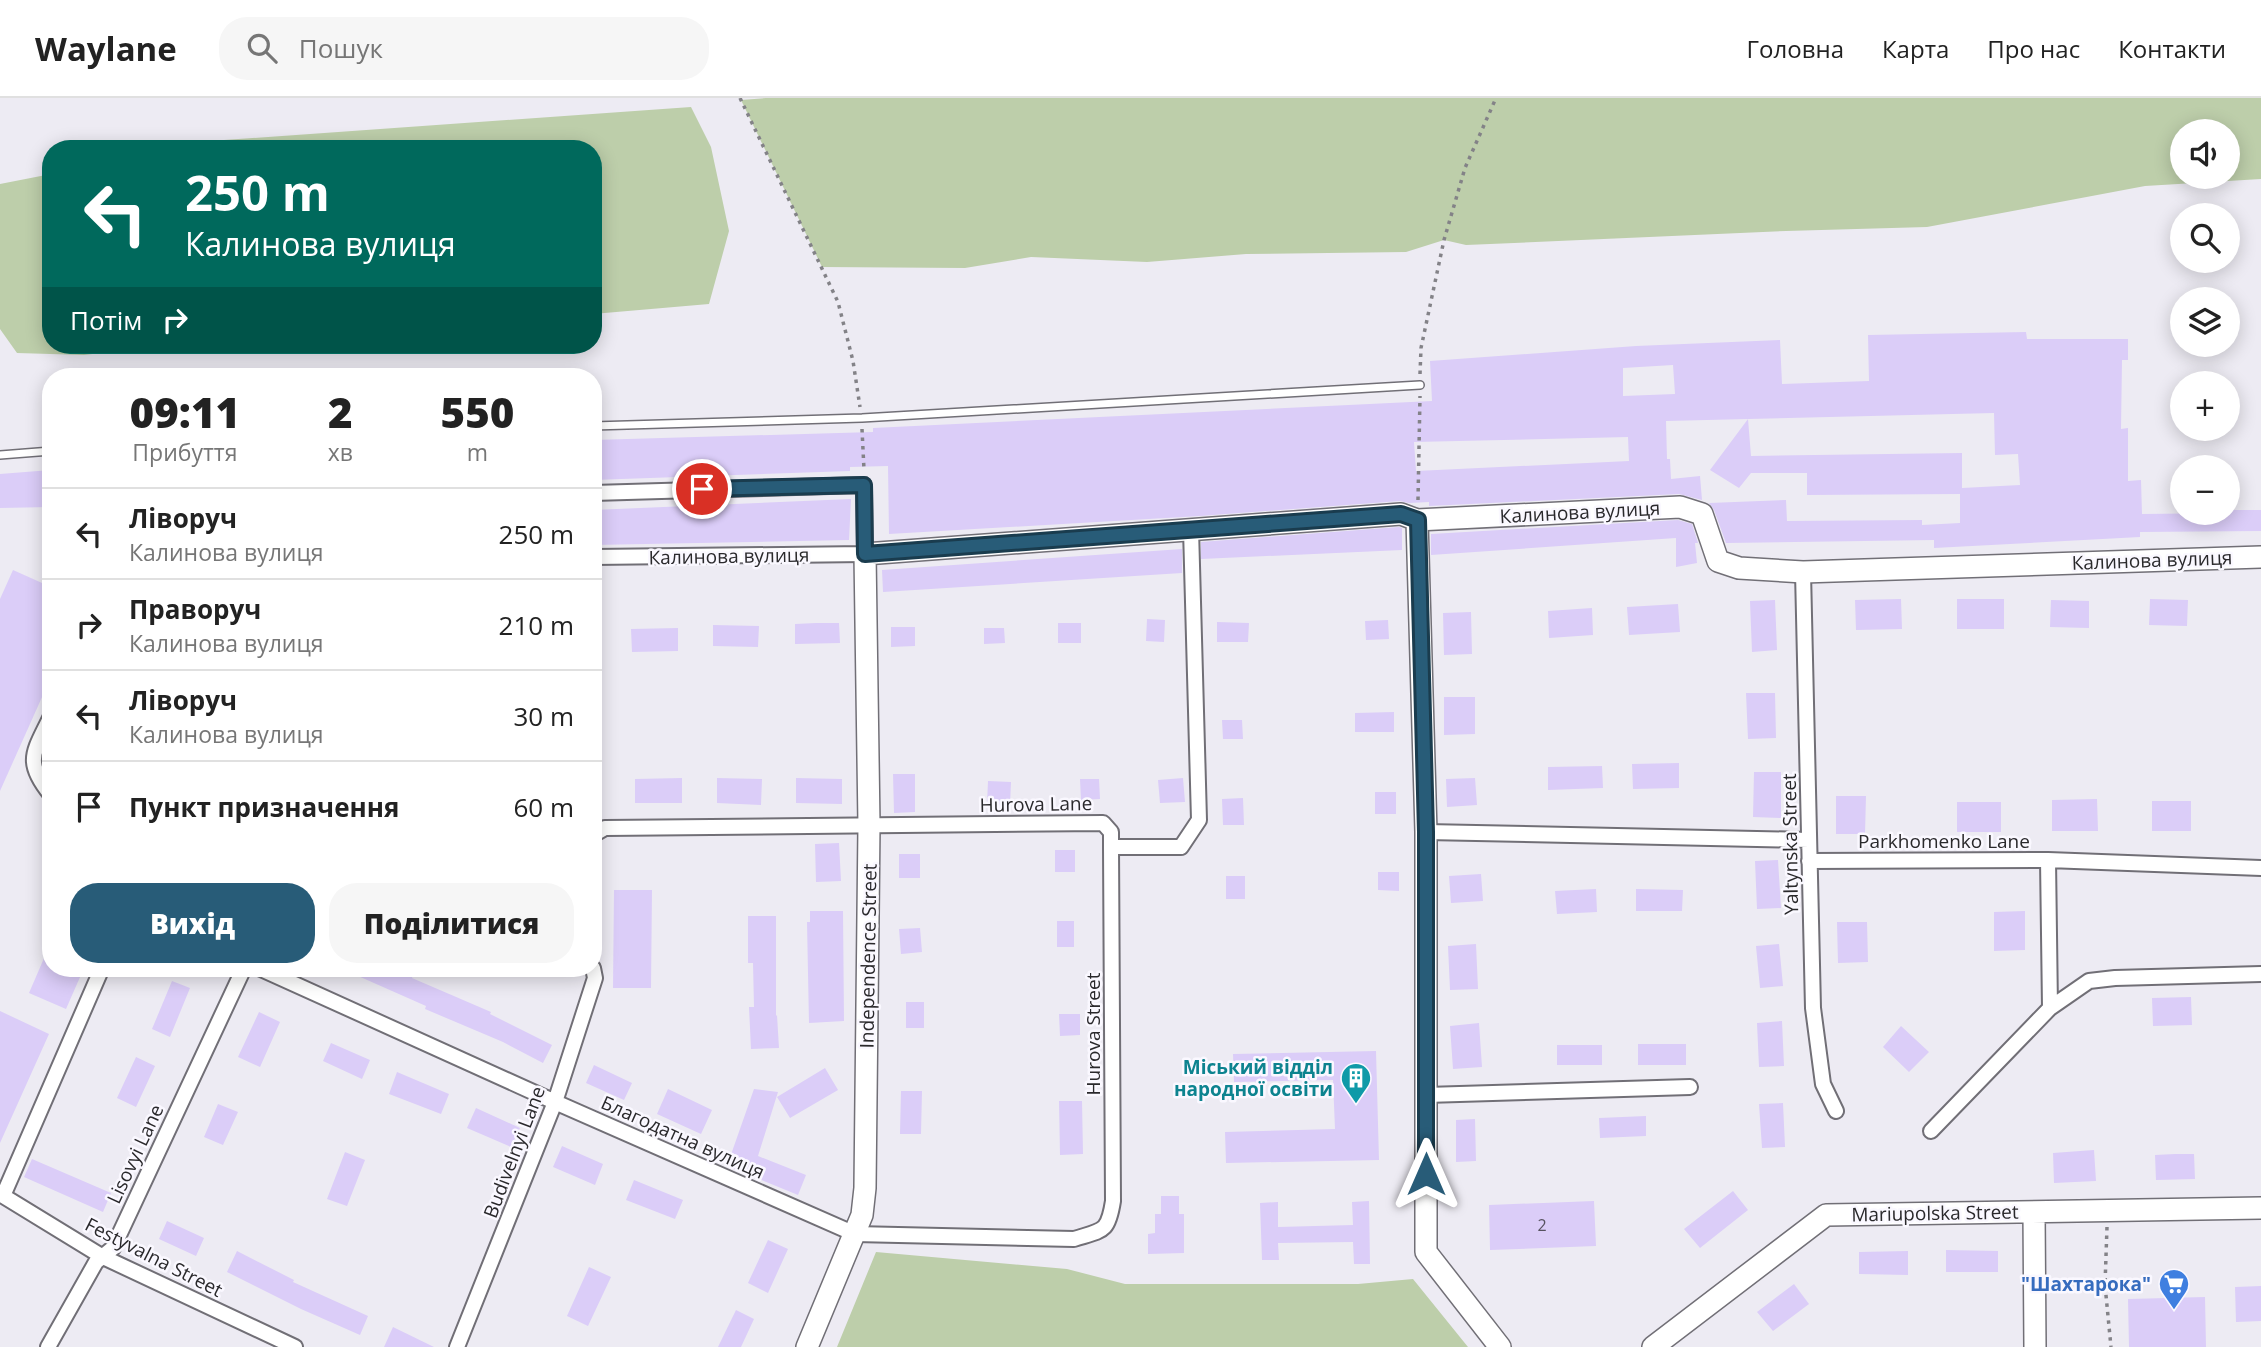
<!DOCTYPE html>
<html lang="uk">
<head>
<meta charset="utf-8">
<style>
	:root { --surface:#fff; --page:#f6f6f6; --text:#222; --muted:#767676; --line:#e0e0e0; --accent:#285c78 }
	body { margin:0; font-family:"Open Sans",sans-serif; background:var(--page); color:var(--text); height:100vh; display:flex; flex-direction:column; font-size:26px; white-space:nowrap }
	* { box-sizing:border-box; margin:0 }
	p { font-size:23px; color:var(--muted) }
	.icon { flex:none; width:38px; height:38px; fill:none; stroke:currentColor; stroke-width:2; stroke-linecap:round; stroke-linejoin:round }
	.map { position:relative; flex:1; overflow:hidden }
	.drawer { position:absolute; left:42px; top:270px; width:560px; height:609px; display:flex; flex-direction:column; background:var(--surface); border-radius:28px; box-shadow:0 4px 18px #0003 }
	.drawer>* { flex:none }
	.banner { position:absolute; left:42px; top:42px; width:560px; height:214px; border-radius:28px; box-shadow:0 4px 18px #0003; background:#00695c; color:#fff; overflow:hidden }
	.buttons { position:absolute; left:2170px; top:21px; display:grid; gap:14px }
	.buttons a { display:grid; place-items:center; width:70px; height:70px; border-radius:50%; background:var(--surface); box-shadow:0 4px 18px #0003; font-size:35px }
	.pin { position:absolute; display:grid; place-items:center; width:60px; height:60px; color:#fff; margin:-30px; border:4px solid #fff; border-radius:50%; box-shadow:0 2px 7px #0007 }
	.me { position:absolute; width:77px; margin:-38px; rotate:0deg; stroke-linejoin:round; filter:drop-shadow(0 0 5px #0008) }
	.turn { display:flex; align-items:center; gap:24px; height:147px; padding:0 28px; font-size:32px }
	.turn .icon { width:91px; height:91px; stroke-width:2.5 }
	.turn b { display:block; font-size:49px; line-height:60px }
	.then { display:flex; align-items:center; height:66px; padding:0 28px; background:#0003; gap:14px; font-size:26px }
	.eta { display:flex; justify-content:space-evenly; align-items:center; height:119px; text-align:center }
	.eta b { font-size:42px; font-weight:800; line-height:49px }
	.button { display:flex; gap:14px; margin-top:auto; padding:14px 28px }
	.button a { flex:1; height:80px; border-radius:28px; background:var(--accent); color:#fff; font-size:28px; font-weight:800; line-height:80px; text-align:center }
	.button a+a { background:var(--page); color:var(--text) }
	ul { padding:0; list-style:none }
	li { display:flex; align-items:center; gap:21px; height:91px; padding:0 28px; border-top:2px solid var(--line) }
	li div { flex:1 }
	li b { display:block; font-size:26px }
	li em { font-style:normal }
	header { display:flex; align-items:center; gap:42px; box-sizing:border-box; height:98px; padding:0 35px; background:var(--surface); border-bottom:2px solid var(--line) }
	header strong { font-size:33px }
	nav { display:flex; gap:38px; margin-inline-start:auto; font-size:24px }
	.search { width:490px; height:63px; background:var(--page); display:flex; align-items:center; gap:18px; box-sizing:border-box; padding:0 24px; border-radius:28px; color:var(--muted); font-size:26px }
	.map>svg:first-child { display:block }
</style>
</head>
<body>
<header>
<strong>Waylane</strong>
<div class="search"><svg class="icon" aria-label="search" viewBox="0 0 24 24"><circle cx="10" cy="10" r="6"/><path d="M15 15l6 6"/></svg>Пошук</div>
<nav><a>Головна</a><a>Карта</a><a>Про нас</a><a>Контакти</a></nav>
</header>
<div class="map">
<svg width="2261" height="1249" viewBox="0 0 2261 1249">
	<rect width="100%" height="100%" fill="#edebf3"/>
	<path fill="#bdceaa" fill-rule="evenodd" d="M766 0H2261V81L2145 88 1927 129 1786 133 1466 147 1444 142 1406 154 1246 156 1147 164 1031 159 965 170 822 169 741 2ZM2182 33H2228V79H2182Z
		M691 9 711 49 729 133 709 206 593 216V51H181L224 42Z
		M51 76V247H169L84 257 17 255 0 231V86Z
		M876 1154 1067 1171 1125 1186H1358L1413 1181 1468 1249H837Z"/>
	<path fill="#dbcdf8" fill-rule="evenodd" d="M2026 234 2027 241H2128V262H2122L2121 331 2128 330V383L2141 382 2142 416 2228 415V412H2261V433L2140 434V439L1934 450V442L1726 445 1714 412 1709 405 1786 402 1787 423 1922 422V427L1960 425V396L1807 397V375H1751L1739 390 1710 372 1748 321 1666 323 1667 361H1670L1671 381 1700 378 1702 402 1679 396 1429 408V404L1409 405 1400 403 1200 418 889 436 888 368 850 369V373L593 382V342L873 334V330L1432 303 1430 263 1636 248 1780 242 1782 286 1869 283 1868 237ZM1673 267 1675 296 1623 298V270ZM1994 315 1995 357 2018 356 2020 387 1962 390V355L1751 358 1748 321ZM1628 339 1629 363 1416 373 1414 344Z
		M51 372V409L0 410V376Z
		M851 401 849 442 593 447V412Z
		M1678 422 1692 426 1698 445H1695L1697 465 1676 469V440L1431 457V436Z
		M1399 429 1402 430V452L1201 461V444Z
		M1182 451V475L883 494 882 472Z
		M13 472 51 489V579L0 693V501Z
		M1901 501 1902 531 1856 532 1855 502Z
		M1957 501H2004V531H1957Z
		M2150 501 2188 502 2187 528 2149 527Z
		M1775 502 1777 552 1752 554 1750 503Z
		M2051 502 2089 503V530L2050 529Z
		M1678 506 1680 534 1629 537 1627 509Z
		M1592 510 1593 537 1549 540 1548 513Z
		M1471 514 1472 556 1444 557 1443 515Z
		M1147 521 1165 522 1164 544 1146 543Z
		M1388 522 1389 541 1366 542 1365 523Z
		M1217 524 1249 525 1248 544H1217Z
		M816 525H839L840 545 795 546V526Z
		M1058 525H1081V545H1058Z
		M713 527 759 528 758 549 713 548Z
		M891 529H915V548L891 549Z
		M678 530V553L632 554 631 531Z
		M984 530H1004L1005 545 984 546Z
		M1746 595H1775L1776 640 1748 641Z
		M1444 599H1475V636L1444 637Z
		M1394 614V634H1355V615Z
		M1222 622H1242L1243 641H1223Z
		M1679 665V690L1633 691 1632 666Z
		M1602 668 1603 690 1548 692V669Z
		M1754 674H1781V720L1753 719Z
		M893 676H915V714L894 715Z
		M682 680V705H635V681Z
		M717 680 762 681 761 707 717 705Z
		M796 680 842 681V706L796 705Z
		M1183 680 1185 704 1160 705 1158 682Z
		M1475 680 1477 707 1447 709 1446 681Z
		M1080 681H1099L1100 701 1081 702Z
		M988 683 1011 684 1010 707 987 706Z
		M1375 694H1396V716H1375Z
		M1836 698H1866L1865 736H1836Z
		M1243 700 1244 727H1223L1222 701Z
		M2097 701 2098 733H2052V702Z
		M2152 703H2191V733H2152Z
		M1957 704H2001V734H1957Z
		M839 745 841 783 816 784 815 746Z
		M1055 752H1075V774H1055Z
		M899 756H920V780H899Z
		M1778 762 1781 810 1757 811 1755 763Z
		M1378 774H1399V793L1378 792Z
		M1481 776 1483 803 1451 805 1449 778Z
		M1226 778H1245V801H1226Z
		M1596 791 1597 814 1557 816 1555 793Z
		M1636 791 1683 792 1682 813H1636Z
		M614 792H652L651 890H613Z
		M810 813H843L844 923 809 925 807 824H810Z
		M2025 813V852L1994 853V814Z
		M748 818H776V918L777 917 779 950 751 951 749 909H754L753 865H748Z
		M1057 823H1074V849H1057Z
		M1837 824H1867L1868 864 1838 865Z
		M920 830 922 854 901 856 899 831Z
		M51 844V870H84L66 911 29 895Z
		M1476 846 1478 891 1450 892 1448 848Z
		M1779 846 1783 888 1760 890 1756 848Z
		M340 870H397L413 877 412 880 491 914 490 916 552 947 543 965 503 944 425 911 426 908Z
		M172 883 190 890 170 939 152 931Z
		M2191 899 2192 927 2153 928 2152 900Z
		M906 904H924V930H906Z
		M0 913 49 936 0 1045Z
		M259 914 280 924 260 969 238 959Z
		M1059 916H1080V937L1060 938Z
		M1782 923 1784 968 1759 969 1757 925Z
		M1479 925 1482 969 1453 971 1450 928Z
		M1901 928 1929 954 1909 974 1883 949Z
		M331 945 370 962 362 981 323 963Z
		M1638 946H1686V967H1638Z
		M1557 947H1602V967H1557Z
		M1376 953 1379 1062 1226 1065 1225 1034 1335 1031 1333 982 1234 984 1233 956Z
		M136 959 155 968 136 1009 117 1000Z
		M594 967 632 985 624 1002 586 985Z
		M825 970 838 992 790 1020 777 999Z
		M397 974 449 996 441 1016 389 996Z
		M668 991 712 1012 701 1036 657 1016Z
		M754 991 778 994 758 1058 806 1077 798 1097 727 1068Z
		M901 993H922L921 1036H900Z
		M1059 1003H1082L1083 1056 1060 1057Z
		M1783 1005 1785 1049 1762 1050 1759 1006Z
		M218 1006 238 1014 223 1047 204 1039Z
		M476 1010 520 1030 511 1049 467 1030Z
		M1646 1018V1038L1600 1040 1599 1020Z
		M1475 1021 1476 1063 1456 1064V1022Z
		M562 1048 603 1066 595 1087 553 1069Z
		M2094 1052 2096 1083 2054 1085 2053 1055Z
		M345 1054 365 1062 347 1108 327 1101Z
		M2175 1056H2194L2195 1081 2156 1082 2155 1057Z
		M32 1061 111 1095 103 1114 24 1079Z
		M634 1082 683 1102 675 1121 626 1102Z
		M1733 1093 1748 1112 1700 1150 1684 1131Z
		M1161 1098H1179V1116H1184V1155L1148 1156V1136L1155 1135V1116H1161Z
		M1369 1103 1370 1166H1354L1353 1144 1278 1145 1279 1162H1262L1260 1105 1278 1104V1129L1353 1127 1352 1104Z
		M1594 1103 1596 1148 1490 1152 1489 1107Z
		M167 1123 204 1140 196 1158 159 1141Z
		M768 1142 788 1151 768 1195 748 1185Z
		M1946 1152 1998 1153V1174H1946Z
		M237 1153 294 1182 293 1184 368 1218 360 1237 301 1211 227 1174Z
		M1908 1153V1177L1859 1176V1154Z
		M589 1169 611 1179 588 1228 567 1218Z
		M1794 1186 1809 1206 1773 1233 1757 1214Z
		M2261 1188V1223L2236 1224 2235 1189Z
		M2205 1199 2206 1249H2129L2128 1201Z
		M736 1212 754 1221 741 1249H718Z
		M393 1229 434 1249H384Z"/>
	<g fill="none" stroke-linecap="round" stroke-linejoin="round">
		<g stroke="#716f76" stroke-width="10">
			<path id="lane" d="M593 328 862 320 1420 287
				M0 357 51 353"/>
		</g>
		<g stroke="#716f76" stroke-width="18">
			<path id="street" d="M593 395 864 387 865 456 593 459
				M1803 474 1813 910 1823 986 1836 1013
				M51 618C34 654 23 663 51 697
				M1426 734 1809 742
				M593 737 605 730 1103 725 1111 734V749H1181L1199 722 1191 431
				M2048 762 2261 770
				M1809 763 2048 762 2050 910 2089 883 2115 880 2261 876
				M259 870 555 1004 855 1136 1074 1141C1103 1132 1108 1135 1113 1103L1111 749
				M1426 997 1690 989
				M1931 1033 2050 910
				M0 1096 103 1159 295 1249
				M3 1098 102 870
				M48 1249 96 1164 113 1150 244 870
				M457 1249 555 1004 595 880 593 870"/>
		</g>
		<g stroke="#716f76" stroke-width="24">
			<path id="secondary" d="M1417 422 1426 734V1154L1500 1249
				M2034 1114 2035 1249
				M807 1249 862 1117 865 1090 869 727 865 456 1401 416 1417 422 1680 409 1702 416 1718 463 1739 470 1803 474 2261 459
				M1653 1249 1826 1117 2261 1110"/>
		</g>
		<path stroke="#838287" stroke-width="3.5" stroke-dasharray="3.5 5" stroke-linecap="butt" d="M740 0 838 204 853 263 860 309
			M1420 276 1421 250 1444 142 1465 70 1496 0
			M862 331 864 372
			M1418 402 1420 298
			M2107 1129 2105 1187 2111 1249"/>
		<use href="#lane" stroke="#fff" stroke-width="7"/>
		<use href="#street" stroke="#fff" stroke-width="14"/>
		<use href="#secondary" stroke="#fff" stroke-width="21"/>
	</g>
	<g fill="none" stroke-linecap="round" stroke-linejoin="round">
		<g stroke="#1a3c4e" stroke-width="18">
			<path id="route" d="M702 391 864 387 865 456 1401 416 1418 422 1426 734V1076"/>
		</g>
		<use href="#route" stroke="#285c78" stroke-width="12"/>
	</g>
	<defs>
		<g id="building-pin" transform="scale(1.575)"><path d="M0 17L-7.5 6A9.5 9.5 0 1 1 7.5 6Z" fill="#0f9aa8" stroke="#faf8ff"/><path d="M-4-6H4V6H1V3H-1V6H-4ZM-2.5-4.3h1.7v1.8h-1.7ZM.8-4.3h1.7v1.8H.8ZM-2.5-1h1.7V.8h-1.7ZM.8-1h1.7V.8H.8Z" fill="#fff"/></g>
		<g id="supermarket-pin" transform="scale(1.575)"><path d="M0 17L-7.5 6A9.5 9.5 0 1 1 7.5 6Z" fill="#3f7fe0" stroke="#faf8ff"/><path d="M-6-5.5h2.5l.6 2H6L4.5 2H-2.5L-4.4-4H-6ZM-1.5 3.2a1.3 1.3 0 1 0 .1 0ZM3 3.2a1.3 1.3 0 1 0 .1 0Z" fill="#fff"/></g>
	</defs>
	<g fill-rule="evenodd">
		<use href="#building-pin" x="1356" y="980"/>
		<use href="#supermarket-pin" x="2174" y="1186"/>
	</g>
	<g text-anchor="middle" stroke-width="5" stroke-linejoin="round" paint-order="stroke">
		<g font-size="16" fill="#56525f">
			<text x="1542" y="1133">2</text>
		</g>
		<g font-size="19" fill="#2a292c" stroke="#faf8ff">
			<text transform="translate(1580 414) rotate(-3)" y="7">Калинова вулиця</text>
			<text transform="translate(729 458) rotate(-1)" y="7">Калинова вулиця</text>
			<text transform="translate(2152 462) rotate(-2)" y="7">Калинова вулиця</text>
			<text transform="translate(1036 706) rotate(-1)" y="7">Hurova Lane</text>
			<text x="1944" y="750">Parkhomenko Lane</text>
			<text transform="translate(1790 746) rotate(-91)" y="7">Yaltynska Street</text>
			<text transform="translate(868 858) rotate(-89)" y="7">Independence Street</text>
			<text transform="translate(1093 936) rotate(-90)" y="7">Hurova Street</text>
			<text transform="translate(683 1039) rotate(24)" y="7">Благодатна вулиця</text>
			<text transform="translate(514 1054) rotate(-69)" y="7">Budivelnyi Lane</text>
			<text transform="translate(135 1056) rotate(-65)" y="7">Lisovyi Lane</text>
			<text transform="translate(1935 1115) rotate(-1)" y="7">Mariupolska Street</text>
			<text transform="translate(154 1159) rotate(27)" y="7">Festyvalna Street</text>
		</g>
		<g font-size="19" font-weight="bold" fill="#0d838f" stroke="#faf8ff" text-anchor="end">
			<text x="1333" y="976">Міський відділ<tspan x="1333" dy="22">народної освіти</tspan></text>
		</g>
		<g font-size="19" font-weight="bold" fill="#366cbe" stroke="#faf8ff" text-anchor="end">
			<text x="2151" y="1193">"Шахтарока"</text>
		</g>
	</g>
</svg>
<div class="buttons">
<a><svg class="icon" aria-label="sound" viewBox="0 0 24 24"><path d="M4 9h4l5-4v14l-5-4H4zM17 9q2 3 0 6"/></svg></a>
<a><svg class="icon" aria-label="search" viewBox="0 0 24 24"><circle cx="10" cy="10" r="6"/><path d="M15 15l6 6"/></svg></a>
<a><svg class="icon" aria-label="layers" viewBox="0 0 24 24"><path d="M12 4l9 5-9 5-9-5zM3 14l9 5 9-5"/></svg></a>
<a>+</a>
<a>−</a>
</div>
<div class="pin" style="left:702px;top:391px;background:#d93025"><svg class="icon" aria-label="arrive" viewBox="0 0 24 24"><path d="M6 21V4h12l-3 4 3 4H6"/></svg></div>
<svg class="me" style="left:1426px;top:1076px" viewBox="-20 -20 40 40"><path d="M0-17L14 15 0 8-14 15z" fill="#285c78" stroke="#fff" stroke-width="4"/></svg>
<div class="banner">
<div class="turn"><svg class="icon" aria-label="left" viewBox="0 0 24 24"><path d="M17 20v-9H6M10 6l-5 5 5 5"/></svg><div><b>250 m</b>Калинова вулиця</div></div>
<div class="then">Потім<svg class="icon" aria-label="right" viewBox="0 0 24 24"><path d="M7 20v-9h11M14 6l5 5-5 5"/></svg></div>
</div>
<section class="drawer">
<div class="eta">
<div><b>09:11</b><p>Прибуття</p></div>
<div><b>2</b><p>хв</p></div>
<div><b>550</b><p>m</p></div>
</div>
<ul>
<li><svg class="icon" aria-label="left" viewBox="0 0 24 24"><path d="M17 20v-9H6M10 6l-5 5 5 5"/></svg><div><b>Ліворуч</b><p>Калинова вулиця</p></div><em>250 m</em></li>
<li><svg class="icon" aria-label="right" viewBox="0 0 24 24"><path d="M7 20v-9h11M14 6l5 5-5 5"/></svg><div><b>Праворуч</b><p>Калинова вулиця</p></div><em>210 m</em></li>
<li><svg class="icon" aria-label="left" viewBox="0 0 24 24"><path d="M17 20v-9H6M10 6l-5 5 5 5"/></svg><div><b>Ліворуч</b><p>Калинова вулиця</p></div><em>30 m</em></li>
<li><svg class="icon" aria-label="arrive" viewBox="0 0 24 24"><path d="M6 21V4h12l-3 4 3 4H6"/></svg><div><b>Пункт призначення</b></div><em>60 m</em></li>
</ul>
<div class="button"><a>Вихід</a><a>Поділитися</a></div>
</section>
</div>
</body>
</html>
